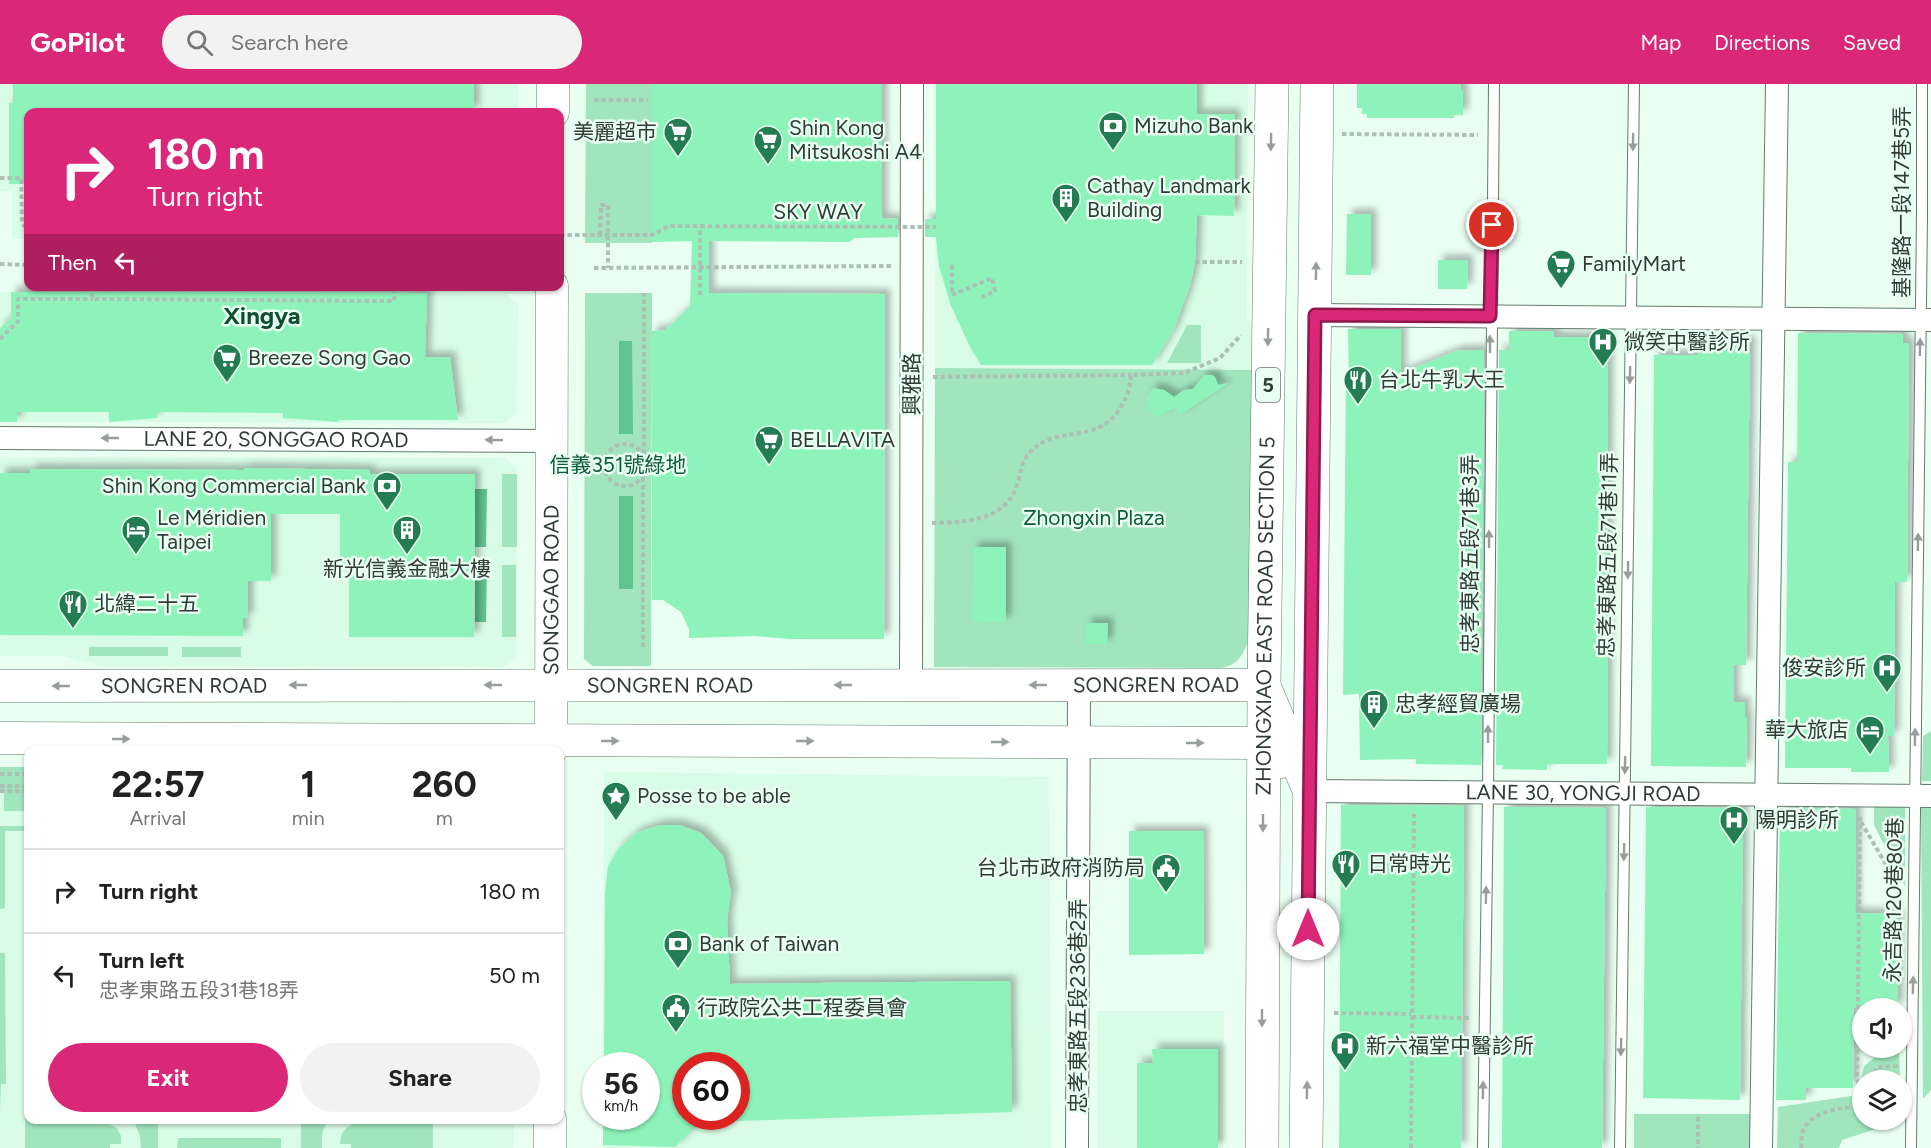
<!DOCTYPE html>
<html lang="en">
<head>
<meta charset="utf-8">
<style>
	:root { --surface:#fff; --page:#f2f2f2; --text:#222; --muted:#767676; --line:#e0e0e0; --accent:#db2777 }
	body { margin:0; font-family:Figtree,"Noto Sans TC",sans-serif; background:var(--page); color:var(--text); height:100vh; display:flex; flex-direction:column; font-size:22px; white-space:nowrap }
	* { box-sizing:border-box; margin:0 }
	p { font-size:20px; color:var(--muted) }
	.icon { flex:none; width:33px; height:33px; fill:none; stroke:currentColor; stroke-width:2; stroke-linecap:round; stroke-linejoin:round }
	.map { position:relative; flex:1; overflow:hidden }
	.details { position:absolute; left:24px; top:662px; width:540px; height:378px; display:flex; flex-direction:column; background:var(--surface); border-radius:12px; box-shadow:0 2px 4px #0004 }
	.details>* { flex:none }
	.banner { position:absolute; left:24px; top:24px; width:540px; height:183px; border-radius:12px; box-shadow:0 2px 4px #0004; background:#db2777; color:#fff; overflow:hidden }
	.controls { position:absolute; left:1852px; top:914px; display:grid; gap:12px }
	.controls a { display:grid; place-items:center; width:60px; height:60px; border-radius:50%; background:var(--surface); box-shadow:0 2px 4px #0004; font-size:30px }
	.speed { position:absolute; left:582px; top:968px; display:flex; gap:12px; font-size:30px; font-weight:700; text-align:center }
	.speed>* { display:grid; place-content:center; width:78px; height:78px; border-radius:50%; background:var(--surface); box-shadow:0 2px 4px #0004; line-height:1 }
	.speed small { font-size:15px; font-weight:400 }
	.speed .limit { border:9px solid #d22; background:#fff; color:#111 }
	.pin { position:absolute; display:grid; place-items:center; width:51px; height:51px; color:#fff; margin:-26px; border:3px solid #fff; border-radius:50%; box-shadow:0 2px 6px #0007 }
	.me { position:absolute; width:66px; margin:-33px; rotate:0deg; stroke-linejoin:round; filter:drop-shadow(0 0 4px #0008) }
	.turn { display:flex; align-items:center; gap:21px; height:126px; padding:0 24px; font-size:27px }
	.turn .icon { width:78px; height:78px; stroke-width:2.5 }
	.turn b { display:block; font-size:42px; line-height:51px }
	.then { display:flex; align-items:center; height:57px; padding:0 24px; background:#0003; gap:12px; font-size:22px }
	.eta { display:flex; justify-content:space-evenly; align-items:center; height:102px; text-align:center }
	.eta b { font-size:36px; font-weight:700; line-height:42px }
	.cta { display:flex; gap:12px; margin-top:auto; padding:12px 24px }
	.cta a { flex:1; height:69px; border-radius:36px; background:var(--accent); color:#fff; font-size:24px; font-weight:700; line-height:69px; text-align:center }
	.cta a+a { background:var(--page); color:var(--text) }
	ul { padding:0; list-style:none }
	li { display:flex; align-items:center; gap:18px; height:84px; padding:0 24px; border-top:2px solid var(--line) }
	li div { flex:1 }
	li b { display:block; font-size:22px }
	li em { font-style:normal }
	header { display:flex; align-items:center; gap:36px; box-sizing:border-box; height:84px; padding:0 30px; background:var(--accent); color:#fff }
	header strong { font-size:28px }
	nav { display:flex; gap:33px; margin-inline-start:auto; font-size:21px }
	.search { width:420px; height:54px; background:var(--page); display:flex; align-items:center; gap:15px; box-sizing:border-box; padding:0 21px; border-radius:33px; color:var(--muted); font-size:22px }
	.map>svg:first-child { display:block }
</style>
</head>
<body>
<header>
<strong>GoPilot</strong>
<div class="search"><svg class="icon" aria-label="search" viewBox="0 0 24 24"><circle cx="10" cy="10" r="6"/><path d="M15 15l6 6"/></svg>Search here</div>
<nav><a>Map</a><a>Directions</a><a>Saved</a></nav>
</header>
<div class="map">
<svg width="1931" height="1064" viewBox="0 0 1931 1064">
	<defs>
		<filter id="shadow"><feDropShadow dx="5.5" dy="-5.5" stdDeviation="3" flood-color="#0004"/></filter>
	</defs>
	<rect width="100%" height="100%" fill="#e8fff1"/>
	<path fill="#d8fce5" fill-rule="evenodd" d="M0 0H518V28H28V155H12V107H0Z
		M936 0H1248L1247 233 1253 245V286L935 284Z
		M0 208 506 210 518 221 517 328 506 339 0 338Z
		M0 373 506 374 517 385V572L504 583 102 582 63 572H0Z
		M604 688 1049 693 1051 1064H603V1032H646V981H603ZM686 981H736V1032H686Z
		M0 708H28V1035H514V1062L512 1064H0Z
		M1097 927H1224L1223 1064H1097Z"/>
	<path fill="#a1e5bd" d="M586 0H652V159H585Z
		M585 209H652L651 582H593L584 575Z
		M1187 241H1201V279H1167Z
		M935 284 1253 286 1249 555C1244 570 1237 582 1221 584L934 583Z
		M502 390H517V463H502Z
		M502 481H516V553H502Z
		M89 563H168V572H89Z
		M182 563H241V573H182Z
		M1931 647V697H1922L1923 652Z
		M0 683H28V727H4V708H0Z
		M1874 720H1905V802L1874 741Z
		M1921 721H1931V1006L1923 1015Z
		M0 742H28V747H5V824L0 825Z
		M0 869H5L6 1000H1L0 1027Z
		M1887 963H1899L1900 996H1863V1035H1900V1037L1842 1056 1839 1064H1777L1778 1023 1858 1011 1864 982Z
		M28 1003V1035H71V1039H107L117 1044 121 1052V1060H110V1064H25V1006Z
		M1634 1030H1753L1752 1064H1634Z
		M133 1035H158V1064H141L140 1052Z
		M301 1035H328L322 1050V1064H301Z
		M390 1035H433V1064H351V1060H340C341 1032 370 1039 390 1039Z
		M178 1054H281V1064H177Z"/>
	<path fill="#5fc48e" d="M619 257H632L633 350H619Z
		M475 405H487L486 463H475Z
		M619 412H633V505H619Z
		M475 480H487L486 538H475Z"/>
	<path fill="#8ef3ba" filter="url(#shadow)" d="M13 0H474V28H28V100H9V19H13Z
		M652 0H882V134L898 135V153L855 154 849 158 709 157V209L885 210 884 555H789L755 552 689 554V545L681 528 663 516H652V247L665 246 690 222 692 157 652 158Z
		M936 0H1197V30H1235L1234 132 1197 131 1195 178 1190 201 1174 245 1152 281H981L971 265 951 222 939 182 936 153H925V135H936Z
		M1357 0H1461V6H1463V31H1454V34H1367V30H1362V24H1357Z
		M1347 130H1371V191H1346Z
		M1438 176H1468L1467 205H1438Z
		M11 208 427 209 425 273H450L458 336H339V338L283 334V329L157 328V334L109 338V328H17V338H0V244L11 234Z
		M1348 245H1401V289L1456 267 1484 266 1481 681 1416 680V675L1360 676 1359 610 1343 611 1346 296H1349Z
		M1509 247H1554V253H1608L1607 680H1547V686L1502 685 1503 681H1496L1499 266H1509Z
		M1798 249 1903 250V259H1909L1907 498H1895L1894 652H1888L1889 688H1851V684H1785L1788 378H1797Z
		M1698 256 1750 257 1746 581H1734V618H1745V633H1747L1746 683 1651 682 1654 271H1698Z
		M1204 291H1212L1215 293 1218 301 1229 299 1176 333 1179 327 1174 324 1159 332 1154 331 1147 323V313L1153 304 1164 306 1174 313 1184 306 1193 305Z
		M244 384 370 386V390H475L474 553H349V487H340V430H271V497H248V534H243V552L0 551V389H30V385L244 386Z
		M973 463H1006V538H972Z
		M1086 539H1108L1107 560H1086Z
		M1341 721 1464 722 1461 1064H1339Z
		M1504 723 1606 724 1602 1064H1502Z
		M1646 723 1743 724 1740 1016 1643 1014Z
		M1780 724 1856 725 1855 829 1898 830V924H1854L1853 1004H1806V1016H1776Z
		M660 741H679L701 749 723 772 731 808 727 836 730 900 1010 897 1012 1028 736 1037V981H686V1032H706L675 1063 603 1061V1032H646V981H604L605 809 608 782 619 764 636 749Z
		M1129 747H1203L1204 870 1129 871Z
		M1152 965H1218V1064H1137V979H1153Z"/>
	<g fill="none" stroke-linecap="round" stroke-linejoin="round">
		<g stroke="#647d6d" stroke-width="12">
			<path id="lane" d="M1266 844 1305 845
				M1483 1064 1488 708 1494 0
				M1620 1064 1634 0
				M1911 1064 1922 132V0"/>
		</g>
		<g stroke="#647d6d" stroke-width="24">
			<g id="street">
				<path d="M1315 231 1931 236"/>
				<path id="s1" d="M0 354 552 357"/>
				<path d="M911 600 912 0"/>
				<path id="s2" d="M1309 707 1931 712"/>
				<path d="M1077 1064 1079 601"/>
				<path d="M1761 1064 1777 0"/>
			</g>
		</g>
		<g stroke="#647d6d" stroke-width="33">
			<g id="secondary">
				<path d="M553 28V0"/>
				<path id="s3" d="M0 602 1264 601 1309 707"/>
				<path d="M0 654 1264 659 1282 678"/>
				<path id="s4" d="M551 666 552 202"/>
				<path d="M550 1064V1035"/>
			</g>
		</g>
		<g stroke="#647d6d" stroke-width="34">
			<g id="primary">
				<path id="s5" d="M1262 1064 1264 601 1272 0"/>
				<path d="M1306 1064 1317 0"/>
			</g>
		</g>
		<path stroke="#adc0b4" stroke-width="4" stroke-dasharray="4.5 3" stroke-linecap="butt" d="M594 16H648
			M1342 50 1478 51
			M0 94H21L22 139 28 146
			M600 151 601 121H608V184
			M1195 178H1242
			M0 180 28 181
			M952 181V211L992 194 995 207 982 213
			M594 184 891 182
			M90 202 93 215 394 217 395 202
			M0 255 18 237V215H93
			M933 293 1131 291
			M604 381a21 21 0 1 1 42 0a21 21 0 1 1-42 0Z
			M644 370V209
			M594 381H604
			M932 439C965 438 1005 438 1017 401 1021 389 1021 377 1031 367 1059 339 1098 363 1122 321 1128 311 1130 303 1131 291L1184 289 1220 274 1241 251
			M643 563V392
			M0 690H28
			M0 702H28
			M0 707H28
			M1860 733 1857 994 1863 1016
			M1861 738 1897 799
			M1334 929 1411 930
			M1412 933 1471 934
			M1872 996 1877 983 1898 982
			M1698 1033V1064
			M1411 1064 1414 730
			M1801 1064C1802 1060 1801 1054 1802 1050 1808 1026 1843 1024 1863 1022"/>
		<use href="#lane" stroke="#fff" stroke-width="10"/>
		<use href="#street" stroke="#fff" stroke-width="22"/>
		<use href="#secondary" stroke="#fff" stroke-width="32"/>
		<use href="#primary" stroke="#fff" stroke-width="33"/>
		<path stroke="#adc0b4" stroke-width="4" stroke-dasharray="4.5 3" stroke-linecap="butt" d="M560 151H652L669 142 936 143
			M700 211V143"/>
	</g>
	<defs><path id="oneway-solid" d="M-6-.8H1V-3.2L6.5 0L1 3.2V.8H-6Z" transform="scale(1.5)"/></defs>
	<g fill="#989e9a">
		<use href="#oneway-solid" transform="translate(1271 58) rotate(91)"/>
		<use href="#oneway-solid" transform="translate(1633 58) rotate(91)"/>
		<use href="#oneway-solid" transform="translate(1316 187) rotate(-89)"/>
		<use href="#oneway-solid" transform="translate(1268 253) rotate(91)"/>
		<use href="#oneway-solid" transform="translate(1490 260) rotate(-90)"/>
		<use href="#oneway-solid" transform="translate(1920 263) rotate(-89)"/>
		<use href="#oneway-solid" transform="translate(1630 291) rotate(91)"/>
		<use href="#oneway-solid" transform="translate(110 354) rotate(-180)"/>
		<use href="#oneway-solid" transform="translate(494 356) rotate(-179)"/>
		<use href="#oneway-solid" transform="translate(1489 455) rotate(-90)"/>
		<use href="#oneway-solid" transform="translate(1918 458) rotate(-89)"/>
		<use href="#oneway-solid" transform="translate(1628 486) rotate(91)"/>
		<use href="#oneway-solid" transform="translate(298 601) rotate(180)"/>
		<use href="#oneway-solid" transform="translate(493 601) rotate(180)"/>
		<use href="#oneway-solid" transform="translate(843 601) rotate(180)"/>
		<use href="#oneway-solid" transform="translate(1038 601) rotate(-180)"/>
		<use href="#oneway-solid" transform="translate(61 602) rotate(180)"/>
		<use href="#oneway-solid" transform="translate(1488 650) rotate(-90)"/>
		<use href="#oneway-solid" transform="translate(1915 653) rotate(-89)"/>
		<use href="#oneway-solid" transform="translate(121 655)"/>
		<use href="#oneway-solid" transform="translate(610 657)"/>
		<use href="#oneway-solid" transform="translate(805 657)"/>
		<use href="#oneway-solid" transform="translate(1000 658)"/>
		<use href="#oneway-solid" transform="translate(1195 659)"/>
		<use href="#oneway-solid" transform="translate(1625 681) rotate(91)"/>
		<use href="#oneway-solid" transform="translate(1263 739) rotate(90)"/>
		<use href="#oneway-solid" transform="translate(1624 768) rotate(91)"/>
		<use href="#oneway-solid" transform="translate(1486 811) rotate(-89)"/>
		<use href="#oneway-solid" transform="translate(1913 901) rotate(-89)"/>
		<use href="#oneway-solid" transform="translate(1262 934) rotate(90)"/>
		<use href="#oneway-solid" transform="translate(1621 963) rotate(91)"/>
		<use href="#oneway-solid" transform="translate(1307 1006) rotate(-89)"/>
		<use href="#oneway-solid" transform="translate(1483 1006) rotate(-89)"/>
	</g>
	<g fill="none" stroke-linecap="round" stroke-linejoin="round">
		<g stroke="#8e194d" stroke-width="15">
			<path id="route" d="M1308 845 1315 231 1490 232 1492 141"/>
		</g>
		<use href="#route" stroke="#db2777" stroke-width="10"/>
	</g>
	<defs>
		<g id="bank-pin" transform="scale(1.5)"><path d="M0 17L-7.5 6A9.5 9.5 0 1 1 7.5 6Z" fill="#247d52" stroke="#e8fff1"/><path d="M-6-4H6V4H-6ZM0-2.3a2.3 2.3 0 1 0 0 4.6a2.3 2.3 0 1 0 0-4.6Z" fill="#fff"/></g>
		<g id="supermarket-pin" transform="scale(1.5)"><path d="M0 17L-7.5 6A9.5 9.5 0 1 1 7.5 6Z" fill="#247d52" stroke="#e8fff1"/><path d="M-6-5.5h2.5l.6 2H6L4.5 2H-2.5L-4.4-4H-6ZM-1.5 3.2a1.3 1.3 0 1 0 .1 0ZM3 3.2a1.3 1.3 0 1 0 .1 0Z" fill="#fff"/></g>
		<g id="building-pin" transform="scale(1.5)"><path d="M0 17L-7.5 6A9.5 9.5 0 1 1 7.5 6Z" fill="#247d52" stroke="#e8fff1"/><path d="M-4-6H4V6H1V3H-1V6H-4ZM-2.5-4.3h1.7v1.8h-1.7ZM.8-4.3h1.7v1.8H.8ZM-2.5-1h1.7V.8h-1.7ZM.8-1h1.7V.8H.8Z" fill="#fff"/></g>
		<g id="hospital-pin" transform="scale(1.5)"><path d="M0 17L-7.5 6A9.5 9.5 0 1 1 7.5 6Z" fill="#247d52" stroke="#e8fff1"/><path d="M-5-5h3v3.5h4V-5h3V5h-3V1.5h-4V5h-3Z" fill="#fff"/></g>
		<g id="restaurant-pin" transform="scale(1.5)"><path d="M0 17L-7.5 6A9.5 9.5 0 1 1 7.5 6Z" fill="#247d52" stroke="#e8fff1"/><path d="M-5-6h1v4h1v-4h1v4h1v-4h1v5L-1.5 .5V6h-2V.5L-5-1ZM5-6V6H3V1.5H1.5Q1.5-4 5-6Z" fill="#fff"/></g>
		<g id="hotel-pin" transform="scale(1.5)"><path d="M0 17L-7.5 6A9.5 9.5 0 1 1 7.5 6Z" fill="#247d52" stroke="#e8fff1"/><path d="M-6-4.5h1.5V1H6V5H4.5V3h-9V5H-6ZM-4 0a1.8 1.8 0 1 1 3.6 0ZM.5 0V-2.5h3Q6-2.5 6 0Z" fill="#fff"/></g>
		<g id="sight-pin" transform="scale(1.5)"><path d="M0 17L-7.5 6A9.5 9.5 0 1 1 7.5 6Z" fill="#247d52" stroke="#e8fff1"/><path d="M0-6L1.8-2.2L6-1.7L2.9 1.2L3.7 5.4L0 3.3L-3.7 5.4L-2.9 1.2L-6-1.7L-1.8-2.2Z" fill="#fff"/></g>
		<g id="civic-pin" transform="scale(1.5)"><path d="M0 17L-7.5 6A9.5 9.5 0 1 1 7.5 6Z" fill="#247d52" stroke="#e8fff1"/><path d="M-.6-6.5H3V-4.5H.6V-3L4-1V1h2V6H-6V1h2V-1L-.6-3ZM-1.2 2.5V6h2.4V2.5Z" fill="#fff"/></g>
	</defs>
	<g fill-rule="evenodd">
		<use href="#bank-pin" x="1113" y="42"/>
		<use href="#supermarket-pin" x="678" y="48"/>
		<use href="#supermarket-pin" x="768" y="56"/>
		<use href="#building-pin" x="1066" y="114"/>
		<use href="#supermarket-pin" x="1561" y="180"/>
		<use href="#hospital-pin" x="1603" y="258"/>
		<use href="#supermarket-pin" x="227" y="274"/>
		<use href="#restaurant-pin" x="1358" y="296"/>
		<use href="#supermarket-pin" x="769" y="356"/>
		<use href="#bank-pin" x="387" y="402"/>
		<use href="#hotel-pin" x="136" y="446"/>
		<use href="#building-pin" x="407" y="446"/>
		<use href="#restaurant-pin" x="73" y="520"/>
		<use href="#hospital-pin" x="1887" y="584"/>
		<use href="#building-pin" x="1374" y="620"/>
		<use href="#hotel-pin" x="1870" y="646"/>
		<use href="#sight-pin" x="616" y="712"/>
		<use href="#hospital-pin" x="1734" y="736"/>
		<use href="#restaurant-pin" x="1346" y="780"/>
		<use href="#civic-pin" x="1166" y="784"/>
		<use href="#bank-pin" x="678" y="860"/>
		<use href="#civic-pin" x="676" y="924"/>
		<use href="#hospital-pin" x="1345" y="962"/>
	</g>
	<g text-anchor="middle" stroke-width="5" stroke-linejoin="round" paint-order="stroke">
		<rect fill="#e8fff1" stroke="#68766d" stroke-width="1.5" x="1256" y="284" width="24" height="34" rx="4.5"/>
		<g font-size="20" font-weight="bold" fill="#313c35">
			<text x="1268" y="308">5</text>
		</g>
		<g font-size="21" fill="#313c35" stroke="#e8fff1" text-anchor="start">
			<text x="1134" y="49">Mizuho Bank</text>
			<text x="789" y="51">Shin Kong<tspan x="789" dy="24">Mitsukoshi A4</tspan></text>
			<text x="657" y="55" text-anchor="end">美麗超市</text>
			<text x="1087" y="109">Cathay Landmark<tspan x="1087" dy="24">Building</tspan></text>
			<text x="1582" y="187">FamilyMart</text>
			<text x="1624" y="265">微笑中醫診所</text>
			<text x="248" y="281">Breeze Song Gao</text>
			<text x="1379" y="303">台北牛乳大王</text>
			<text x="790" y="363">BELLAVITA</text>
			<text x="366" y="409" text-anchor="end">Shin Kong Commercial Bank</text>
			<text x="157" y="441">Le Méridien<tspan x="157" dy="24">Taipei</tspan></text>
			<text x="407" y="492" text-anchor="middle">新光信義金融大樓</text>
			<text x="94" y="527">北緯二十五</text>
			<text x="1866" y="591" text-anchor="end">俊安診所</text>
			<text x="1395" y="627">忠孝經貿廣場</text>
			<text x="1849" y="653" text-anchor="end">華大旅店</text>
			<text x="637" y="719">Posse to be able</text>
			<text x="1755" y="743">陽明診所</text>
			<text x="1367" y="787">日常時光</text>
			<text x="1145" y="791" text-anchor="end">台北市政府消防局</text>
			<text x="699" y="867">Bank of Taiwan</text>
			<text x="697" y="931">行政院公共工程委員會</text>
			<text x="1366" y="969">新六福堂中醫診所</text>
		</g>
		<g font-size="21" fill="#313c35" stroke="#e8fff1">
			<text transform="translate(1902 118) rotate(-90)" y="7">基隆路一段147巷5弄</text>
			<text x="818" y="135">SKY WAY</text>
			<text transform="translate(912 300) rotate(-90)" y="7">興雅路</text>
			<text dy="7" stroke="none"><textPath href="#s1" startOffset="276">LANE 20, SONGGAO ROAD</textPath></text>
			<text transform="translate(1470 470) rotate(-90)" y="7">忠孝東路五段71巷3弄</text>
			<text transform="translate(1608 471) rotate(-89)" y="7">忠孝東路五段71巷11弄</text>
			<text dy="7" stroke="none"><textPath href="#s4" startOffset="160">SONGGAO ROAD</textPath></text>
			<text dy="7" stroke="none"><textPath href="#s5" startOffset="532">ZHONGXIAO EAST ROAD SECTION 5</textPath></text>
			<text dy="7" stroke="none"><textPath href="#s3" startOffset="670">SONGREN ROAD</textPath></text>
			<text dy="7" stroke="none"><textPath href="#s3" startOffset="1156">SONGREN ROAD</textPath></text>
			<text dy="7" stroke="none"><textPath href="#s3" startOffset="184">SONGREN ROAD</textPath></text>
			<text dy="7" stroke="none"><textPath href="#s2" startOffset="274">LANE 30, YONGJI ROAD</textPath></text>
			<text transform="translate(1894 816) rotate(-89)" y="7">永吉路120巷80巷</text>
			<text transform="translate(1078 922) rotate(-90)" y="7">忠孝東路五段236巷2弄</text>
		</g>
		<g font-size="21" fill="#0c5b38" stroke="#e8fff1">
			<text x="618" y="388">信義351號綠地</text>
			<text x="1094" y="441">Zhongxin Plaza</text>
		</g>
		<g font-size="24" font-weight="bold" fill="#0f4e31" stroke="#e8fff1">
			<text x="262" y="240">Xingya</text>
		</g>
	</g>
</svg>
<div class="controls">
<a><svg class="icon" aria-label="sound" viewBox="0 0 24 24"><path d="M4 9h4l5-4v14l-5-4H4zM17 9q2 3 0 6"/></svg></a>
<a><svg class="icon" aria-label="layers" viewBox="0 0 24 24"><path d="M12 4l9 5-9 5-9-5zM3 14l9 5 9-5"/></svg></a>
</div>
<div class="speed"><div>56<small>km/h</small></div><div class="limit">60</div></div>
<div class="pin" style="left:1492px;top:141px;background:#d93025"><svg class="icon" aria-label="arrive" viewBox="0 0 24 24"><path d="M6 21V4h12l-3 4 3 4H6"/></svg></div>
<svg class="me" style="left:1308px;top:845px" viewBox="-20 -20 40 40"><circle r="19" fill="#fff"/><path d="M0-13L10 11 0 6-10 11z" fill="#db2777"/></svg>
<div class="banner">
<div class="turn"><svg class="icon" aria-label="right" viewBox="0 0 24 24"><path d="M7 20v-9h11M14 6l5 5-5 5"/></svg><div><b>180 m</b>Turn right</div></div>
<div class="then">Then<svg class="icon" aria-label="left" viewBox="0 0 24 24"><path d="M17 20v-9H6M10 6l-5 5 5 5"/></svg></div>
</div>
<section class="details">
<div class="eta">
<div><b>22:57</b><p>Arrival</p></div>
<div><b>1</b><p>min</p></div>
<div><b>260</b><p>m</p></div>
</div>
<ul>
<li><svg class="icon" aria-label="right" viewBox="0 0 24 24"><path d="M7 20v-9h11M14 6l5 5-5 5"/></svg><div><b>Turn right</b></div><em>180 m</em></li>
<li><svg class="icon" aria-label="left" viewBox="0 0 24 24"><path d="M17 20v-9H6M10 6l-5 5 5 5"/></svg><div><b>Turn left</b><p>忠孝東路五段31巷18弄</p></div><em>50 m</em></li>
</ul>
<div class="cta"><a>Exit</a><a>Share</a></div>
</section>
</div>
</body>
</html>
